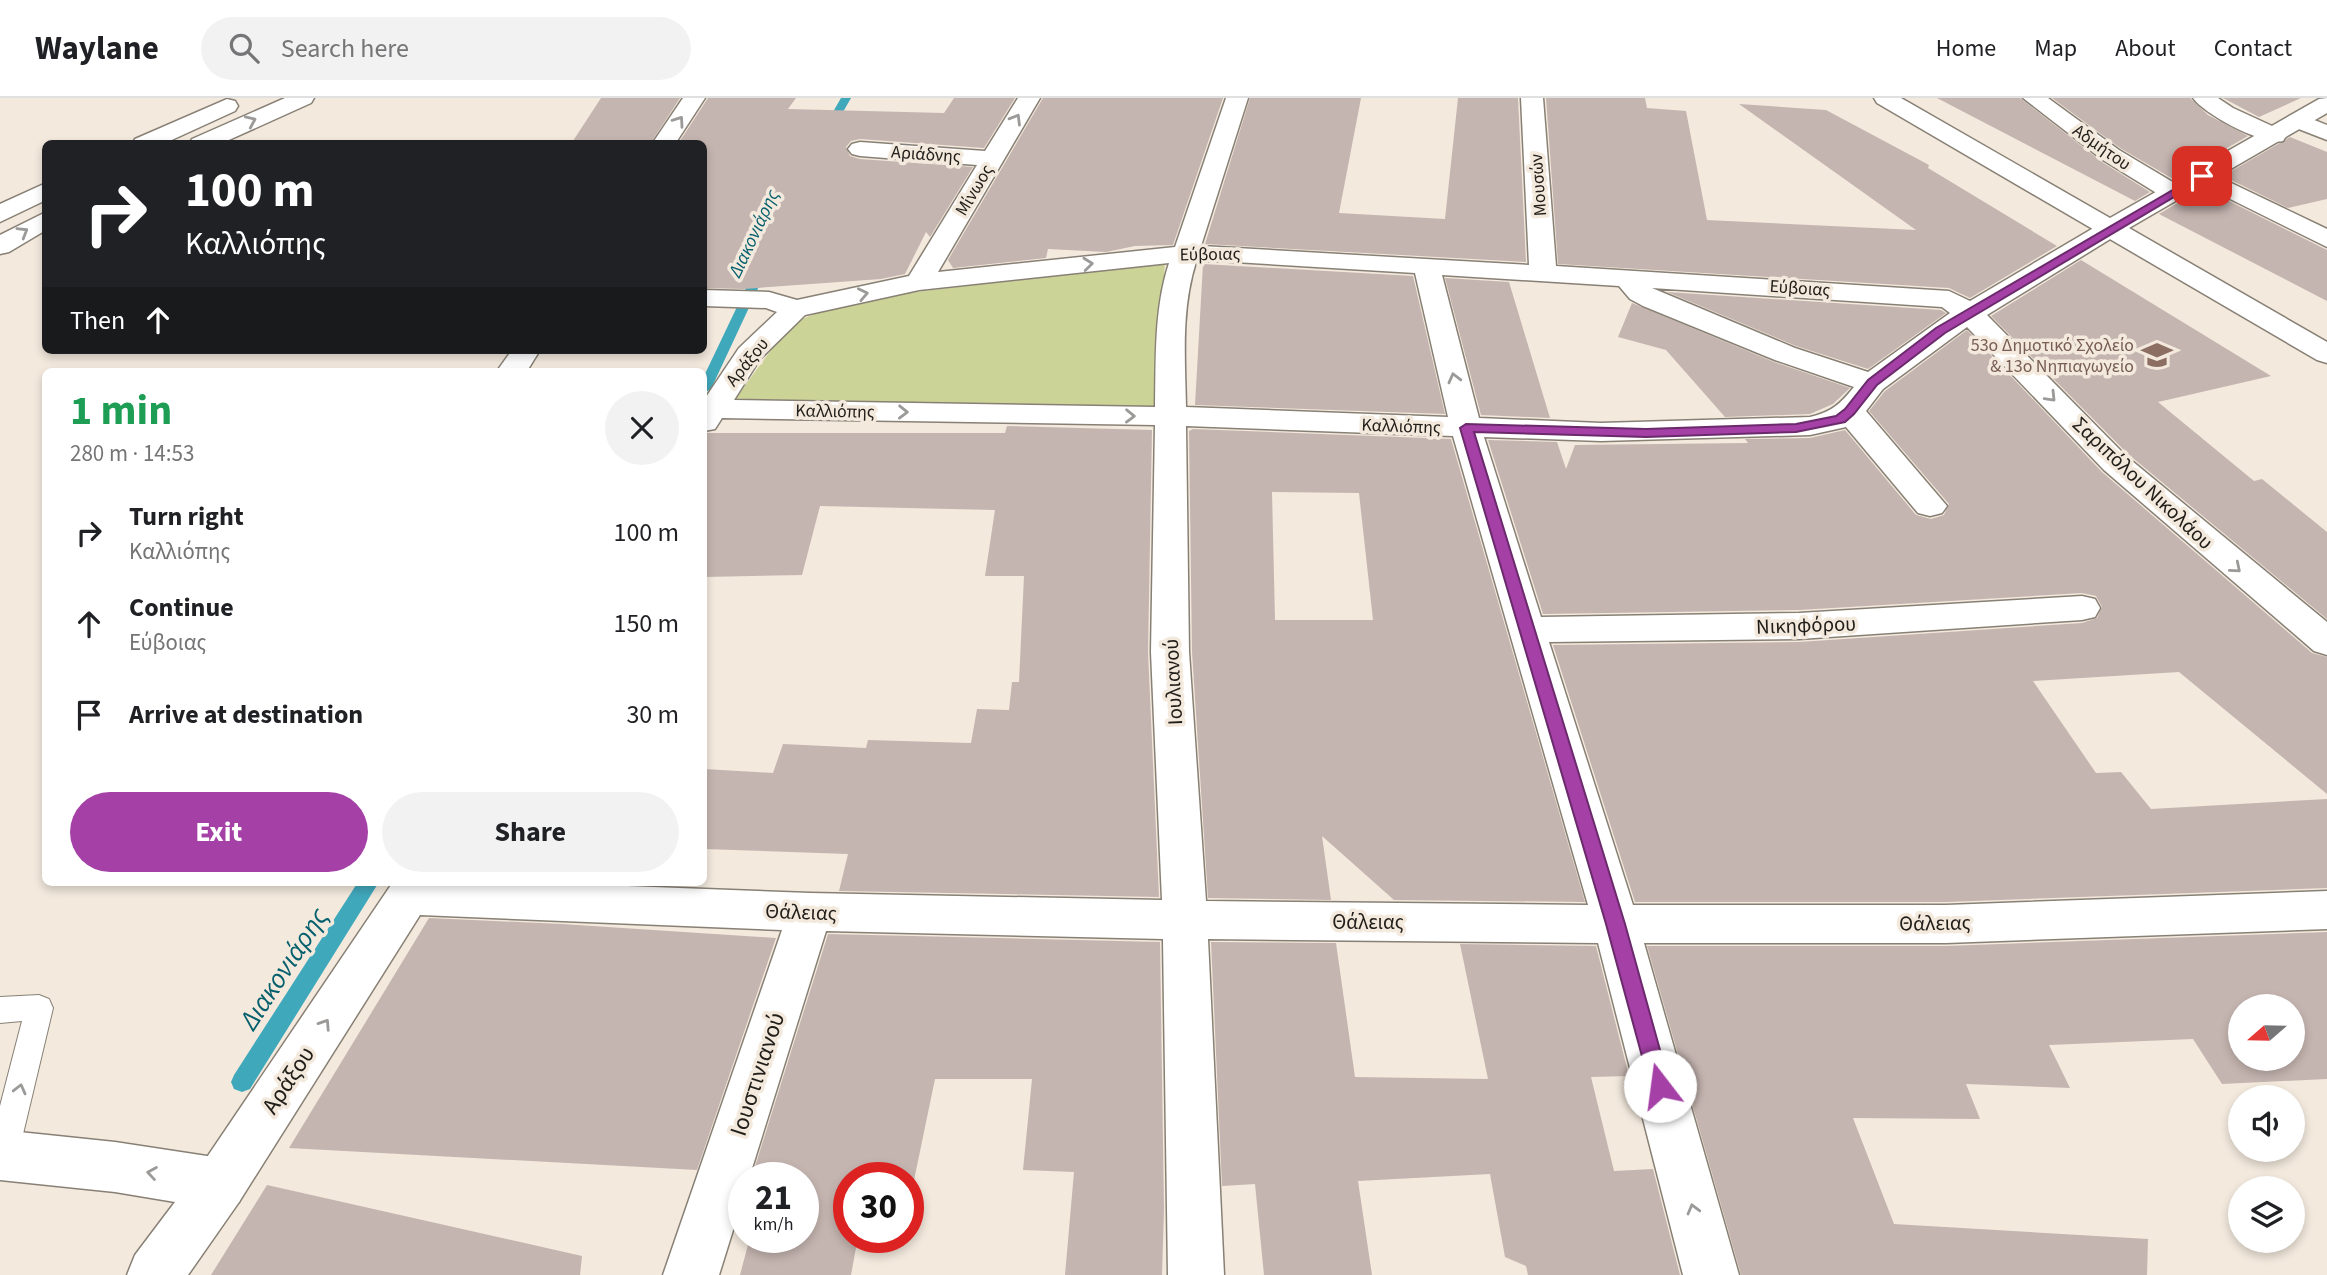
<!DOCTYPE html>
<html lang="en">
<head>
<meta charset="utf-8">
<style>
	:root { --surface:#fff; --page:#f2f2f2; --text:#202124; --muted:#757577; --line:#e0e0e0; --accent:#a440a6 }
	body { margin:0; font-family:"Source Sans 3",sans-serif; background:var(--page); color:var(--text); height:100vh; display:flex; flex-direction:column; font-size:26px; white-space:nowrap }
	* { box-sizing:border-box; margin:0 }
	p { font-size:23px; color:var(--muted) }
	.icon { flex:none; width:38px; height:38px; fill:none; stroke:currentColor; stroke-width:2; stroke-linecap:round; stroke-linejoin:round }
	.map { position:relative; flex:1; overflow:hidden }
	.sheet { position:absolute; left:42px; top:270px; width:665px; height:518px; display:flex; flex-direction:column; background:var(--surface); border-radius:10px; box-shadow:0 4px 10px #0003 }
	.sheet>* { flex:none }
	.banner { position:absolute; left:42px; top:42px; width:665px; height:214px; border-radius:10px; box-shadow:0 4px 10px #0003; background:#202124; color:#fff; overflow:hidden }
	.needle { width:46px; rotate:250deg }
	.buttons { position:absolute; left:2228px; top:896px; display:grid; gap:14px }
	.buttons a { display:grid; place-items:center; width:77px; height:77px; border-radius:50%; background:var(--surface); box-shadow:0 4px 10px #0003; font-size:35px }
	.speed { position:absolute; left:728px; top:1064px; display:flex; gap:14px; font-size:35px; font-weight:700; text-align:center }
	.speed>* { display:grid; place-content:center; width:91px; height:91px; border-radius:50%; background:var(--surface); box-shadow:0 4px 10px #0003; line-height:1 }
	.speed small { font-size:18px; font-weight:400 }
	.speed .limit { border:10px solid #d22; background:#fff; color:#111 }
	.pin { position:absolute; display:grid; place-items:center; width:60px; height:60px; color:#fff; margin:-30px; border-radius:14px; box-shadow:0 4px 10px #0006 }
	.me { position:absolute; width:77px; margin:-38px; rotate:345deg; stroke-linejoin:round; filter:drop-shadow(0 0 5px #0008) }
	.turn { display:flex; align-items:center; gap:24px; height:147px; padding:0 28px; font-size:32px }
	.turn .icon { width:91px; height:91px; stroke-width:2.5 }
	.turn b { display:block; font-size:49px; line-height:60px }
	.then { display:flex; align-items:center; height:66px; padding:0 28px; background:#0003; gap:14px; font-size:26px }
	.round { display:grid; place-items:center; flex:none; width:74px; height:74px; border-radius:37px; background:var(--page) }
	.summary { display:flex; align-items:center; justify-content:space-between; height:119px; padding:0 28px }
	h1 { font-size:42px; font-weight:700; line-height:52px; color:#1e9e55 }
	.primary-button { display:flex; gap:14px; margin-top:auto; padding:14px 28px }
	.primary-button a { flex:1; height:80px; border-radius:42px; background:var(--accent); color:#fff; font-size:28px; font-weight:700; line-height:80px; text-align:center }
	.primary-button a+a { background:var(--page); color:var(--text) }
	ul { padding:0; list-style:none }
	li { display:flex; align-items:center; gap:21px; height:91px; padding:0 28px }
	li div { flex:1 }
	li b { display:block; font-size:26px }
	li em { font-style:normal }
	header { display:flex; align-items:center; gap:42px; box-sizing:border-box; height:98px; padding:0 35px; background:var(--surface); border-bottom:2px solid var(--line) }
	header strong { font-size:33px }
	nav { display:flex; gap:38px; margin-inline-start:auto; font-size:24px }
	.search { width:490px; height:63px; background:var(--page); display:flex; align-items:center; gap:18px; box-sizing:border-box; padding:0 24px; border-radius:38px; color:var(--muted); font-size:26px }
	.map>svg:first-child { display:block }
</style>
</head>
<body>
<header>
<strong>Waylane</strong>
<div class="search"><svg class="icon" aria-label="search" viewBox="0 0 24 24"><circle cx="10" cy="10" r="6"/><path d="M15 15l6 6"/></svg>Search here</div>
<nav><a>Home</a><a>Map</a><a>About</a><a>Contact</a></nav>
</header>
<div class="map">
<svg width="2327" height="1177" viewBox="0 0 2327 1177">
	<rect width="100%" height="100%" fill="#f3e9dd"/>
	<path fill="#ccd397" d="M1165 164 1156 312 733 304 790 226 849 202Z"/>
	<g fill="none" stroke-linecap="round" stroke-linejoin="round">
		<path fill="#40a8bb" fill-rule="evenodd" d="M841 0H851L831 35H823L822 33Z
			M762 165 768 169 711 291 704 295V278L756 169Z
			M358 784H379L250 991 242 994 234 991 231 984 234 977Z"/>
	</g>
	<path fill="#c5b5b0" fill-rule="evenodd" d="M601 0H680L650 46H571Z
		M708 0H796L788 11 944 15 954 0H1015L984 50 860 41 851 43 846 49 850 58 860 61 973 69 930 139 926 134 905 176 881 181 743 191 704 190V46H678Z
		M1043 0H1223L1173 147 1135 148 1106 154 1048 151 1046 160 953 170 948 162Z
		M1250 0H1361L1339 115 1445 121 1458 0H1518L1526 164 1205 146Z
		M1546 0H1645L1647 10 1686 13 1707 122 1916 132 1739 6 1826 12 1929 67 1928 70 2057 148 1970 200 1949 190 1558 166Z
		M1937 0H2020L2102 64 2150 94 2135 103Z
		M2052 0H2190L2208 17 2248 38 2173 81 2120 50Z
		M2223 0H2301L2259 19Z
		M2290 39 2327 54V101L2288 110 2223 78Z
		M2203 90 2327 152V203L2159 116Z
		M2081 162 2271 278 2158 304 2254 383 2262 381 2327 434V521L2128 356 1991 218Z
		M1203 166 1413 178 1445 316 1195 307Z
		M1445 180 1509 184 1550 320 1481 317Z
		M1667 194 1941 212 1946 215 1868 271 1796 248Z
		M1632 205 1774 264 1850 290 1833 306 1810 316 1725 319 1666 252 1618 239Z
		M1967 232 2102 374 2312 555 2327 559V696L2179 574 2033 583 2096 675 2121 674 2151 711 2327 701V790L1946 804H1635L1553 547 1799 544 2082 525 2097 520 2102 509 2096 498 2082 495 1799 512 1543 516 1488 342 1557 344 1566 371 1575 347 1748 345 1745 341 1810 340 1845 332 1916 417 1931 421 1944 417 1949 406 1869 313 1885 293Z
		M1007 328 1152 332 1148 554 1159 799 839 793 848 756 704 751V671L773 675 783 646 866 650 868 642 971 645 977 611 1009 612 1012 584H1019L1024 478H985L995 412 820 408 802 477 704 479V335H1005Z
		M1193 331 1451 341 1585 804 1394 802 1322 738 1331 802 1208 800 1192 554 1189 333ZM1272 394 1359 395 1373 522H1275Z
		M429 820 562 826 776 840 697 1072 289 1050Z
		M2327 834V981L2222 986 2193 941 2049 947 2070 990 1966 986 1980 1021 1853 1020 1894 1126 2148 1141 2147 1177H1741L1647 848H1946ZM2240 908H2292V961H2240Z
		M828 836 1160 844 1164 1112 1162 1177H1065L1074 1074 1023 1072 1032 981H935L913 1087 908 1086V1080H849V1139H858L851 1177H740L750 1139H803V1080H765L766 1075H753Z
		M1211 844 1336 845 1355 979 1488 981 1460 846 1596 848 1629 978 1591 979 1614 1073 1653 1071 1680 1177H1528L1526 1168 1505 1159 1490 1076 1358 1083 1372 1177H1264L1255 1086 1222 1088Z
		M267 1087 582 1158 580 1177H211Z"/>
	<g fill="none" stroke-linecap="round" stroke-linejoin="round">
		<g stroke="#888075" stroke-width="2">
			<path id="service" d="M39 897 49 901 53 910 18 1057 14 1067 3 1072 0 1071V1008L22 923 0 925V899Z"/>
		</g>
		<g stroke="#888075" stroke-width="3">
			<path id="minor" d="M683 0H705L675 46H652Z
				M1018 0H1040L938 174 1175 149 1226 0H1248L1201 148 1529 167 1521 0H1543L1556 168 1949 193 1970 203 2102 125 2111 122 2120 125 2124 130 2120 135 1987 217 2126 358 2327 524V557L2314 553 2104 372 1967 229 1883 291 1866 313 1947 408 1942 415 1930 418 1918 415 1846 329 1810 337 1601 343 1484 339 1541 519 1799 515 2082 498 2095 501 2100 510 2095 519 2082 522 1799 541 1549 544 1633 807H1946L2327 793V831L1946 845H1644L1739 1177H1683L1598 845 1208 841 1224 1177H1168L1163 841 826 833 749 1080H744V1097L719 1177H663L782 832 420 817 239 1104 220 1112 201 1104 194 1086 201 1068 393 784H523L810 795 1162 802 1151 554 1155 327 722 320 715 331 704 333V302L739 250 777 214 766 210 704 208V192L769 194 797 202 909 178 977 67 860 58 852 56 848 51 852 46 860 44 985 53ZM1218 163 1415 175 1448 319 1186 309C1185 260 1181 211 1196 164ZM1169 165C1154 211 1156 260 1155 309L734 302 760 261 805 217 919 192ZM1442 177 1619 188 1630 201 1643 208 1775 262 1854 289C1840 306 1832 314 1810 319L1601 325 1479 320ZM1652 190 1942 209 1950 215 1868 274 1795 250ZM1186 328 1453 338 1588 807 1206 803 1189 554Z
				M2023 0H2048L2119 52 2181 89 2184 94 2181 99 2172 101 2163 99 2103 62Z
				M2193 0H2218L2233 10 2283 33 2286 38 2283 43C2264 48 2205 17 2193 0Z
				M2299 16 2327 27V42L2291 28 2288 23 2291 18Z
				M2202 71 2327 131V149L2194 83 2190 78 2194 73Z
				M512 252H540L527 273H497Z"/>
		</g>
		<g stroke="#888075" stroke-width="3">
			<path id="secondary" d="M1874 0H1901L2110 120 2319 1 2327 0V15L2129 130 2327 244V265L2317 262 1877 5Z
				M0 1032 115 1044 220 1060 239 1068 246 1086 239 1104 188 1177H127L135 1157 175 1104 115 1094 0 1082Z"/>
		</g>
		<g stroke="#888075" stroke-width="3">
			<path id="primary" d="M285 0H314L311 5 220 46H189L192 41Z
				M227 1 235 3 238 8 235 13 163 46H132L135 41Z
				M46 85V102L0 124V106Z
				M46 114V132L9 154 0 156V137Z"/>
		</g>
		<use href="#service" fill="#fff" fill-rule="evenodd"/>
		<use href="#minor" fill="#fff" fill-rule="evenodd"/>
		<use href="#secondary" fill="#fff" fill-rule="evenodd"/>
		<use href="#primary" fill="#fff" fill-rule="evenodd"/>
	</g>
	<defs><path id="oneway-chevron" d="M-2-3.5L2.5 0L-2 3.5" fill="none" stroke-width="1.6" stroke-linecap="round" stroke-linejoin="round" transform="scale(1.75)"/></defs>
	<g stroke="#9b9a98">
		<use href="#oneway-chevron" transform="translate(1016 21) rotate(-59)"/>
		<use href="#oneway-chevron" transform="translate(251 23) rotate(-24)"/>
		<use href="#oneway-chevron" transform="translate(679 23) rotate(-55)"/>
		<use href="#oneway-chevron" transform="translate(23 134) rotate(-31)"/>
		<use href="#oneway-chevron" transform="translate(1088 166) rotate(-6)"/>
		<use href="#oneway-chevron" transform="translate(863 196) rotate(-12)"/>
		<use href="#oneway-chevron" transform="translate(1454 280) rotate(-104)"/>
		<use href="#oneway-chevron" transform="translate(2051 299) rotate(46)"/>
		<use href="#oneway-chevron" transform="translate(903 314) rotate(1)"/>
		<use href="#oneway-chevron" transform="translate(1130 318) rotate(1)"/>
		<use href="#oneway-chevron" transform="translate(2236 470) rotate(40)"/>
		<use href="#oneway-chevron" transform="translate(325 926) rotate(-57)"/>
		<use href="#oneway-chevron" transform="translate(20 991) rotate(-76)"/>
		<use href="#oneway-chevron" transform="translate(152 1075) rotate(-171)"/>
		<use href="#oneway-chevron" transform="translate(1693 1111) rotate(-105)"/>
	</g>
	<path fill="#a440a6" stroke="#6b2a6c" stroke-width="2" d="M2202 75 2207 78 2206 80 1945 235 1877 287 1854 316 1845 324 1796 334 1646 339 1474 334 1625 826 1670 988 1667 995 1660 997 1652 995 1606 826 1460 330 1466 326 1646 331 1796 326 1836 318 1845 311 1868 282 1936 230Z"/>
	<defs>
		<g id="school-bare" transform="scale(2.415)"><path d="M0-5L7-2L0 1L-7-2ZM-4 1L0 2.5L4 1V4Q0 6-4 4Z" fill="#8d6e63" stroke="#f3e9dd" stroke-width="2.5" paint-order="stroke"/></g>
	</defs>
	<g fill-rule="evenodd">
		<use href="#school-bare" x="2157" y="257"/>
	</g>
	<g text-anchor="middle" stroke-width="7" stroke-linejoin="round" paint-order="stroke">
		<g font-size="18" fill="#211e19" stroke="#f3e9dd">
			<text transform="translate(2102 49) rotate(35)" y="6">Αδμήτου</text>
			<text transform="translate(926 56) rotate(4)" y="6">Αριάδνης</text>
			<text transform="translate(1538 87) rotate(-94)" y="6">Μουσών</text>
			<text transform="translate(974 92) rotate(-59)" y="6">Μίνωος</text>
			<text transform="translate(1210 156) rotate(-1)" y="6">Εύβοιας</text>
			<text transform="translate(1800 190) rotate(4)" y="6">Εύβοιας</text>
			<text transform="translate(747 264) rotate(-51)" y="6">Αράξου</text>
			<text transform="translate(835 313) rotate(1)" y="6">Καλλιόπης</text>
			<text transform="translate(1401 328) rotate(2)" y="6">Καλλιόπης</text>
		</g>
		<g font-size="18" fill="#785e54" stroke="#f3e9dd" text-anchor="end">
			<text x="2134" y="253">53ο Δημοτικό Σχολείο<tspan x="2134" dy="21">&amp; 13ο Νηπιαγωγείο</tspan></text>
		</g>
		<g font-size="19" font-style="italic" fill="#045f6d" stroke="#f3e9dd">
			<text transform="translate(753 135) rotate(-65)" y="7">Διακονιάρης</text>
		</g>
		<g font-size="21" fill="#211e19" stroke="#f3e9dd">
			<text transform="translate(2143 385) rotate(43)" y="7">Σαριπόλου Νικολάου</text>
			<text transform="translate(1806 527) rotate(-2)" y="7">Νικηφόρου</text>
			<text transform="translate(1173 584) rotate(-93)" y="7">Ιουλιανού</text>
			<text transform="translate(801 814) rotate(2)" y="7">Θάλειας</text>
			<text x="1368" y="831">Θάλειας</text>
			<text transform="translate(1935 825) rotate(-1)" y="7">Θάλειας</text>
		</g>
		<g font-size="24" fill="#211e19" stroke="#f3e9dd">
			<text transform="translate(757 976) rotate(-72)" y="8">Ιουστινιανού</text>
			<text transform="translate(288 982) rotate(-57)" y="8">Αράξου</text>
		</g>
		<g font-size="28" font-style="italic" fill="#045f6d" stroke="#f3e9dd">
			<text transform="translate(283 870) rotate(-57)" y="10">Διακονιάρης</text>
		</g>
	</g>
</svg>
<div class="buttons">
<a><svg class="needle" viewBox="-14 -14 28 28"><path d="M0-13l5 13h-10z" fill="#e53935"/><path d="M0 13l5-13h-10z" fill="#757577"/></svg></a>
<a><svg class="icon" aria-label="sound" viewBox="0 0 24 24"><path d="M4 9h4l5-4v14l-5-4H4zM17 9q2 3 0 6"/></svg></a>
<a><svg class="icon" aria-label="layers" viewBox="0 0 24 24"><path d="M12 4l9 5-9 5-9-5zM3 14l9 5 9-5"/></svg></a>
</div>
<div class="speed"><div>21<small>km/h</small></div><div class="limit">30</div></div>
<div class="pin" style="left:2202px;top:78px;background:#d93025"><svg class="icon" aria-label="arrive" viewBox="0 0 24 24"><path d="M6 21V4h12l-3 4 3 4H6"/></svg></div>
<svg class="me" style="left:1660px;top:988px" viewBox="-20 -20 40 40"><circle r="19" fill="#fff"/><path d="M0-13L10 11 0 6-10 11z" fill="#a440a6"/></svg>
<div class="banner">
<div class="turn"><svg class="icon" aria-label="right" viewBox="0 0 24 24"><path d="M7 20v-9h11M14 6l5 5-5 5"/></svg><div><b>100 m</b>Καλλιόπης</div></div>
<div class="then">Then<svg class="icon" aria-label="ahead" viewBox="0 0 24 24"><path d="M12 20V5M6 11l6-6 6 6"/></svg></div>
</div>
<section class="sheet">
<div class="summary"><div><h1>1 min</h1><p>280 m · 14:53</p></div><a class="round"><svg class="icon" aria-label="close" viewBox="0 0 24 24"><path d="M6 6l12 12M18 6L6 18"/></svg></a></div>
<ul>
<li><svg class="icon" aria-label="right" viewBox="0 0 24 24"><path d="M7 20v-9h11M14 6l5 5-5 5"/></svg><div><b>Turn right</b><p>Καλλιόπης</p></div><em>100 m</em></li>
<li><svg class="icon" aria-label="ahead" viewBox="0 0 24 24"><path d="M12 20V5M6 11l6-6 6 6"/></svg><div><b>Continue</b><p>Εύβοιας</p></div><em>150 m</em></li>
<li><svg class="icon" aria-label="arrive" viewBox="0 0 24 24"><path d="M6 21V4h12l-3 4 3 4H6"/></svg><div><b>Arrive at destination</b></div><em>30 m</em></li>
</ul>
<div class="primary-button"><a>Exit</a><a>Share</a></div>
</section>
</div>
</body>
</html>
